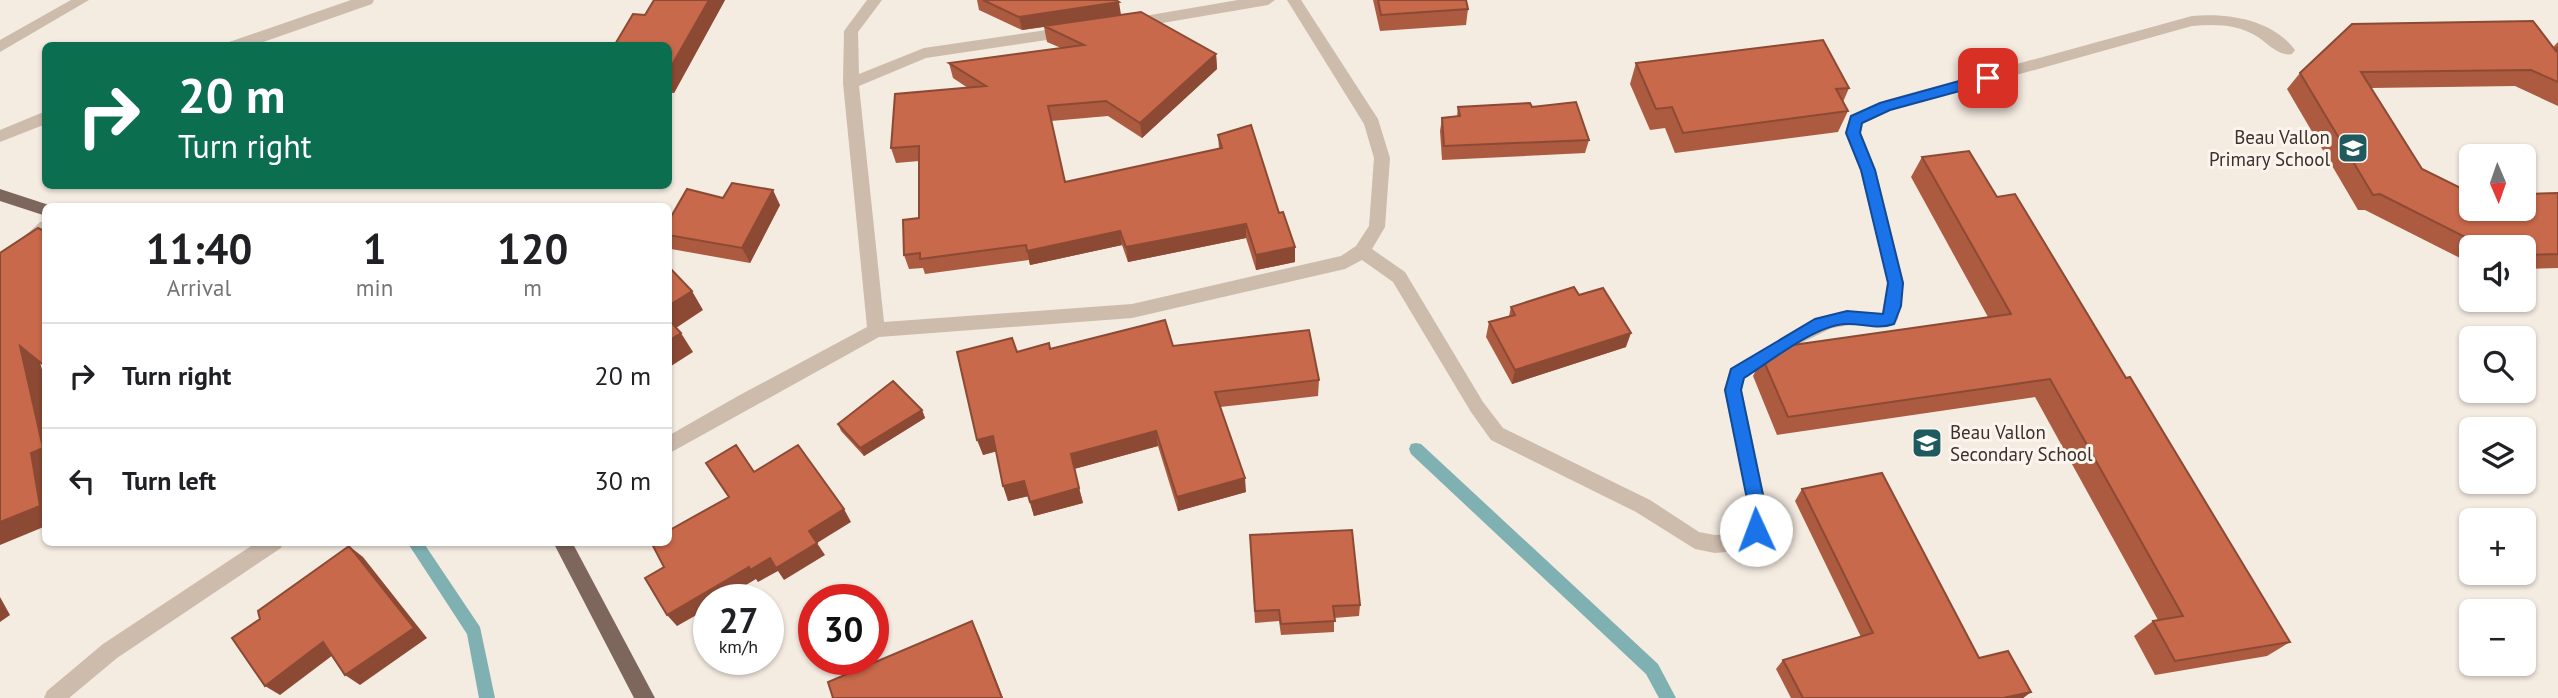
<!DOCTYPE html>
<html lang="en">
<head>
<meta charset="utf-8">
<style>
	:root { --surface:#fff; --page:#f6f6f6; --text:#202124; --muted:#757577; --line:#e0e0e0 }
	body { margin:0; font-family:"PT Sans",sans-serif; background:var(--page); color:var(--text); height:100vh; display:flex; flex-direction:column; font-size:26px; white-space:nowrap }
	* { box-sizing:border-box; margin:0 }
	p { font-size:23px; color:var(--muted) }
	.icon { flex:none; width:38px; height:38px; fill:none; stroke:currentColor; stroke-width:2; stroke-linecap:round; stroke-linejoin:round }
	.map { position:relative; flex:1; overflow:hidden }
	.details { position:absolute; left:42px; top:203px; width:630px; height:343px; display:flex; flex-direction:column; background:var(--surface); border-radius:10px; box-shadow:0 2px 5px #0004 }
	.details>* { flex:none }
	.hud { position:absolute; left:42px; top:42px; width:630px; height:147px; border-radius:10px; box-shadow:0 2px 5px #0004; background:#0b6e4f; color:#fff; overflow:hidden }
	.needle { width:46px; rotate:178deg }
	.tools { position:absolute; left:2459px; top:144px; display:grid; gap:14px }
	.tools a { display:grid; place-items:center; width:77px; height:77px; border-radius:10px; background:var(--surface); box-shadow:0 2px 5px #0004; font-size:35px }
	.speed { position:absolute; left:693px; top:584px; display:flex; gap:14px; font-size:35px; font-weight:700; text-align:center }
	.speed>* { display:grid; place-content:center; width:91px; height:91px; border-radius:50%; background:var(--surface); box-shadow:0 2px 5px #0004; line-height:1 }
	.speed small { font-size:18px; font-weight:400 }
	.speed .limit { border:10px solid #d22; background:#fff; color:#111 }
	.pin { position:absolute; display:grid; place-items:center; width:60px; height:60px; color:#fff; margin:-30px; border-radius:14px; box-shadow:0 4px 10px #0006 }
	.me { position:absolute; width:77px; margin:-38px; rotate:358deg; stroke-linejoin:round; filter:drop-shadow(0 0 5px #0008) }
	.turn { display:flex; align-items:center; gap:24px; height:147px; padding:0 21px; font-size:32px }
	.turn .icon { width:91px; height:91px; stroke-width:2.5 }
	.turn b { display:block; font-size:49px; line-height:60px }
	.eta { display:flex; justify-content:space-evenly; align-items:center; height:119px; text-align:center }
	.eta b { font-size:42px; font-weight:700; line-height:49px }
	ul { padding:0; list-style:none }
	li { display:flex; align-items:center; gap:21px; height:105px; padding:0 21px; border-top:2px solid var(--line) }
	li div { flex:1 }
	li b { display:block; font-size:26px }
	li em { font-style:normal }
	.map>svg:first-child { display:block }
</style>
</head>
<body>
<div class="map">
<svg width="2558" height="698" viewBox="0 0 2558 698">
	<rect width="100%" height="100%" fill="#f4ebe1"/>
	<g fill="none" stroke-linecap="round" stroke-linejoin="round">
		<path fill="#7fb0b2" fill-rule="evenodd" d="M1416 443 1421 444 1658 664 1676 698H1659L1646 674 1411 454 1409 449 1411 444Z
			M407 542H423L480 627 495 698H479L467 634Z"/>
		<path fill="#cdbbac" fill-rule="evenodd" d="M71 0H89L0 52V40Z"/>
		<path fill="#cdbbac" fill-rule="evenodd" d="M351 0H374L372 4 252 46H227L229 42Z
			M867 0H882L858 32 859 74 924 48 1067 27 1074 32 1067 37 926 58 859 86 884 322 1132 304 1341 256 1356 246 1369 226 1374 158 1364 124 1287 0H1301L1378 119 1390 158 1385 227 1372 249 1405 272 1483 402 1503 428 1650 500 1699 532 1715 535 1735 534 1747 526 1749 509 1724 390 1730 369 1811 321 1845 311 1882 313 1888 283 1860 170 1845 133 1850 116 1886 100 2192 16C2227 13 2272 19 2295 50L2292 54C2280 57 2268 44 2258 37 2237 24 2216 24 2192 26L1891 110 1863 123 1861 133 1876 170 1904 283 1898 319 1895 324 1889 326 1850 325 1832 328 1795 346 1744 378 1742 390 1767 509 1766 530 1763 536 1739 551 1715 553 1695 549 1636 512 1491 440 1471 412 1393 282 1362 260 1345 269 1132 318 879 337 668 454V436L738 396 867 327 843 83 844 31Z
			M1238 0H1275L1268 5 1133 28 1126 23 1133 18Z
			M46 111V124L0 142V130Z
			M46 221V237L6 274 0 276V259L40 222Z
			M257 542H283L281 548 117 658 69 698H44L47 691 103 644Z"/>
		<path fill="#7d675c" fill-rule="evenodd" d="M0 189 52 206H46V216L0 201Z
			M553 542H572L655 698H634Z"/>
	</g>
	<path fill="#ac5a40" d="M654 0H725L674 93H668V46L645 15Z
		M977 0H1116L1121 15 1216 54 1217 69 1142 138 1108 116 1051 121 1065 182 1219 149 1218 135 1295 262 1256 270 1246 238 1128 262 1122 245 1030 265 1029 260 925 274 923 268 909 269 904 255 919 218V161L896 163 891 148 968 88 953 78 949 63 1061 48 1047 42 1044 27 1022 30 979 10Z
		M1373 0H1466L1468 9 1466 25 1380 31Z
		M2558 42V106L2515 86 2371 88 2422 169 2471 208 2558 193V268L2524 269V247H2471V270H2470L2462 259 2365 210H2358L2287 89 2300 73 2553 47Z
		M1636 63 1849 88 1843 102 1848 111 1838 132 1675 153 1665 128 1650 130 1630 84Z
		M1458 107H1532L1589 140 1585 153 1442 160 1440 131 1442 118 1457 116Z
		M1922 157 1997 197 2126 378 2290 642 2267 656 2155 675 2134 636 2153 621 2158 620 2035 397 1777 435 1753 376 1762 357 1988 317 1911 177Z
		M723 198 780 205 750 263 671 249 668 246V222Z
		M1579 295 1626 347 1512 384 1486 337 1489 322 1509 316 1511 307Z
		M1173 346 1319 380 1318 396 1220 407 1246 492 1178 511 1158 446 1074 469 1083 503 1034 516 1028 496 1008 501 996 451 983 455 1017 352 1050 349Z
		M922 410 925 418 864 456 841 431 838 424Z
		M1802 489 1979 658 2031 692 2023 698H1791L1776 669 1783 660 1861 637 1795 501Z
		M1250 535 1360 605 1359 616 1334 618V632L1281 635 1279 621 1255 623Z"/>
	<path fill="#8c4a34" d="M709 0H725L674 93 668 83V72Z
		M1119 2 1121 15 1022 30 1019 17Z
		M1216 54 1217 69 1142 138 1140 123Z
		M773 190 780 205 750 263 742 248Z
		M1246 224V238L1128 262 1126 247Z
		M1120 231 1122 245 1030 265 1027 251Z
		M1295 247V262L1256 270V255Z
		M692 291 703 310 673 330 668 323V306Z
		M681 333 693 352 668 368V341Z
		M1631 333 1626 347 1512 384 1515 370Z
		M20 346 40 362 46 385V526L0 545V522L31 453Z
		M922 410 925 418 864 456 860 448Z
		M1156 431 1158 446 1074 469 1071 454Z
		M993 436 998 451 983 455 977 440Z
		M1245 478 1246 492 1178 511 1177 497Z
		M1024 481 1029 496 1008 501 1003 486Z
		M1079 488 1083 503 1034 516 1030 502Z
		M844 509 851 522 817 543 825 555 784 580 778 571 758 582 756 579 721 600H709V608L677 626 667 615Z
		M349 546 363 557 427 638 360 685 345 675Z
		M0 597 10 615 0 622Z
		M972 621 979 636 1003 698H1002Z
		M323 642 337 652 280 695 265 686Z
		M2031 692 2023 698H2003Z"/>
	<path fill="#c8694b" stroke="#8c4a34" stroke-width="2" d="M654 0H709L668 72V46H614L633 14 645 15Z
		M983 0H1116L1119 2 1019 17Z
		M1378 0H1466L1468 9 1381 15Z
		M1141 12 1216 54 1140 123 1106 101 1048 106 1065 182 1222 148 1218 135 1251 125 1279 213 1283 212 1295 247 1256 255 1246 224 1126 247 1120 231 1027 251 1026 245 920 259V253L904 255 903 220 919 218V146L891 148 895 94 986 86 949 63 1084 45 1044 26Z
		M2533 21 2556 51 2558 47V82L2531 70 2361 72 2422 169 2471 193V208H2524V194L2558 193V254L2524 255V247H2481L2479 244 2380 194 2373 195 2300 73 2352 24Z
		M1823 40 1849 88 1836 89 1848 111 1683 133 1672 107 1656 109 1636 63Z
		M1576 102 1589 140 1444 146 1442 118 1460 116 1458 107 1530 103 1532 107Z
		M1969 151 1997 197 2015 194 2126 378 2130 377 2290 642 2175 661 2153 621 2183 616 2050 379 1788 417 1762 357 1779 347 2011 314 1922 157Z
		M732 183 773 190 742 248 668 235V222L687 189 723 198Z
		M38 228 46 232V367L20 346 43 448 31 453 40 506 0 522V253Z
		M668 266 692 291 668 306Z
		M1574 287 1579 295 1603 288 1631 333 1515 370 1489 322 1515 315 1511 307Z
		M668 319 681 333 668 341Z
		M1165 320 1173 346 1309 330 1319 380 1215 392 1245 478 1177 497 1156 431 1071 454 1079 488 1030 502 1024 481 1003 486 993 436 977 440 957 352 1012 338 1017 352 1049 343 1050 349Z
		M893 381 922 410 860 448 838 424Z
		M736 445 754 472 798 445 844 509 809 531 817 543 776 568 770 558 750 570 749 567 667 615 645 578 664 567 651 542H668V531L729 497 706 463Z
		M1882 473 1979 658 2008 651 2031 692 2003 698H1803L1783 660 1873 633 1802 489Z
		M1352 530 1360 605 1333 606 1335 621 1281 624 1279 610 1255 611 1250 535Z
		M349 546 414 628 345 675 323 642 265 686 232 638 260 619 258 611Z
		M972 621 1002 698H833L828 682Z"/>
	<path fill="#1a73e8" stroke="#114b97" stroke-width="2" d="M1988 73 1995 78 1993 82 1890 110 1862 123 1860 133 1875 170 1903 283 1901 306 1894 324C1877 330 1863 323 1845 324 1814 326 1771 361 1744 378L1741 390 1766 509 1762 536 1756 538 1750 536 1748 530 1749 509 1725 390 1731 369 1815 319 1847 311 1883 314 1888 283 1861 170 1846 133 1851 116 1880 103Z"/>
	<defs>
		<g id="school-square" transform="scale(1.575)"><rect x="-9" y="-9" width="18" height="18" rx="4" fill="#1f5a5e" stroke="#fbf5ee"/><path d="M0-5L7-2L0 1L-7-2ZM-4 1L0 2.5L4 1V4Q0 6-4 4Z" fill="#fff"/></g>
	</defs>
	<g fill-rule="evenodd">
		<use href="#school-square" x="2353" y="148"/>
		<use href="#school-square" x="1927" y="443"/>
	</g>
	<g text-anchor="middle" stroke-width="6" stroke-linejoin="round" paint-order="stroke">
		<g font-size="19" fill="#3b302b" stroke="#fbf5ee" text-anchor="end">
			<text x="2330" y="144">Beau Vallon<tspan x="2330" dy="22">Primary School</tspan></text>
			<text x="1950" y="439" text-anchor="start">Beau Vallon<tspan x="1950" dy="22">Secondary School</tspan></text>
		</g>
	</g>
</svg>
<div class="tools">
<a><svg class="needle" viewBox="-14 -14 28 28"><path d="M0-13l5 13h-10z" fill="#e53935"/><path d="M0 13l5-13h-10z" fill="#757577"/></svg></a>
<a><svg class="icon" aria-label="sound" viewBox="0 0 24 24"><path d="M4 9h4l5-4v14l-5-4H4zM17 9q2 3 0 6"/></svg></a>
<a><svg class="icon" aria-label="search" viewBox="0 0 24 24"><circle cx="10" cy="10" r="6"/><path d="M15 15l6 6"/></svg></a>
<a><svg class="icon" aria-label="layers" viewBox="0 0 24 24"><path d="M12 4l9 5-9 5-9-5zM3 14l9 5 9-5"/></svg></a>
<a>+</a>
<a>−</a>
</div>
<div class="speed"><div>27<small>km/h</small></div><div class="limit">30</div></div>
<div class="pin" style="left:1988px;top:78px;background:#d93025"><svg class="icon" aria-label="arrive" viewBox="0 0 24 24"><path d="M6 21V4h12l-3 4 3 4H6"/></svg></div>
<svg class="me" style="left:1756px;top:530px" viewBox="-20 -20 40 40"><circle r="19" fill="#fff"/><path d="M0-13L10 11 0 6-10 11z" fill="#1a73e8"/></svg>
<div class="hud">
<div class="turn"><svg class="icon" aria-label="right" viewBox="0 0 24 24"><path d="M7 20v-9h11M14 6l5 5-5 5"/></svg><div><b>20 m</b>Turn right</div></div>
</div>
<section class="details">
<div class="eta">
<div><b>11:40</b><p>Arrival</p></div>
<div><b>1</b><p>min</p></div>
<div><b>120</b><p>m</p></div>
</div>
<ul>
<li><svg class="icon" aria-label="right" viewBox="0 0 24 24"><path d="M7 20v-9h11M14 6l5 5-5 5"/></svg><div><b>Turn right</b></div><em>20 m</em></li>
<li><svg class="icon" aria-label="left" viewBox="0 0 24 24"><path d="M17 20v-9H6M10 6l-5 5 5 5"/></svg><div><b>Turn left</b></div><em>30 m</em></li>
</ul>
</section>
</div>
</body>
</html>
